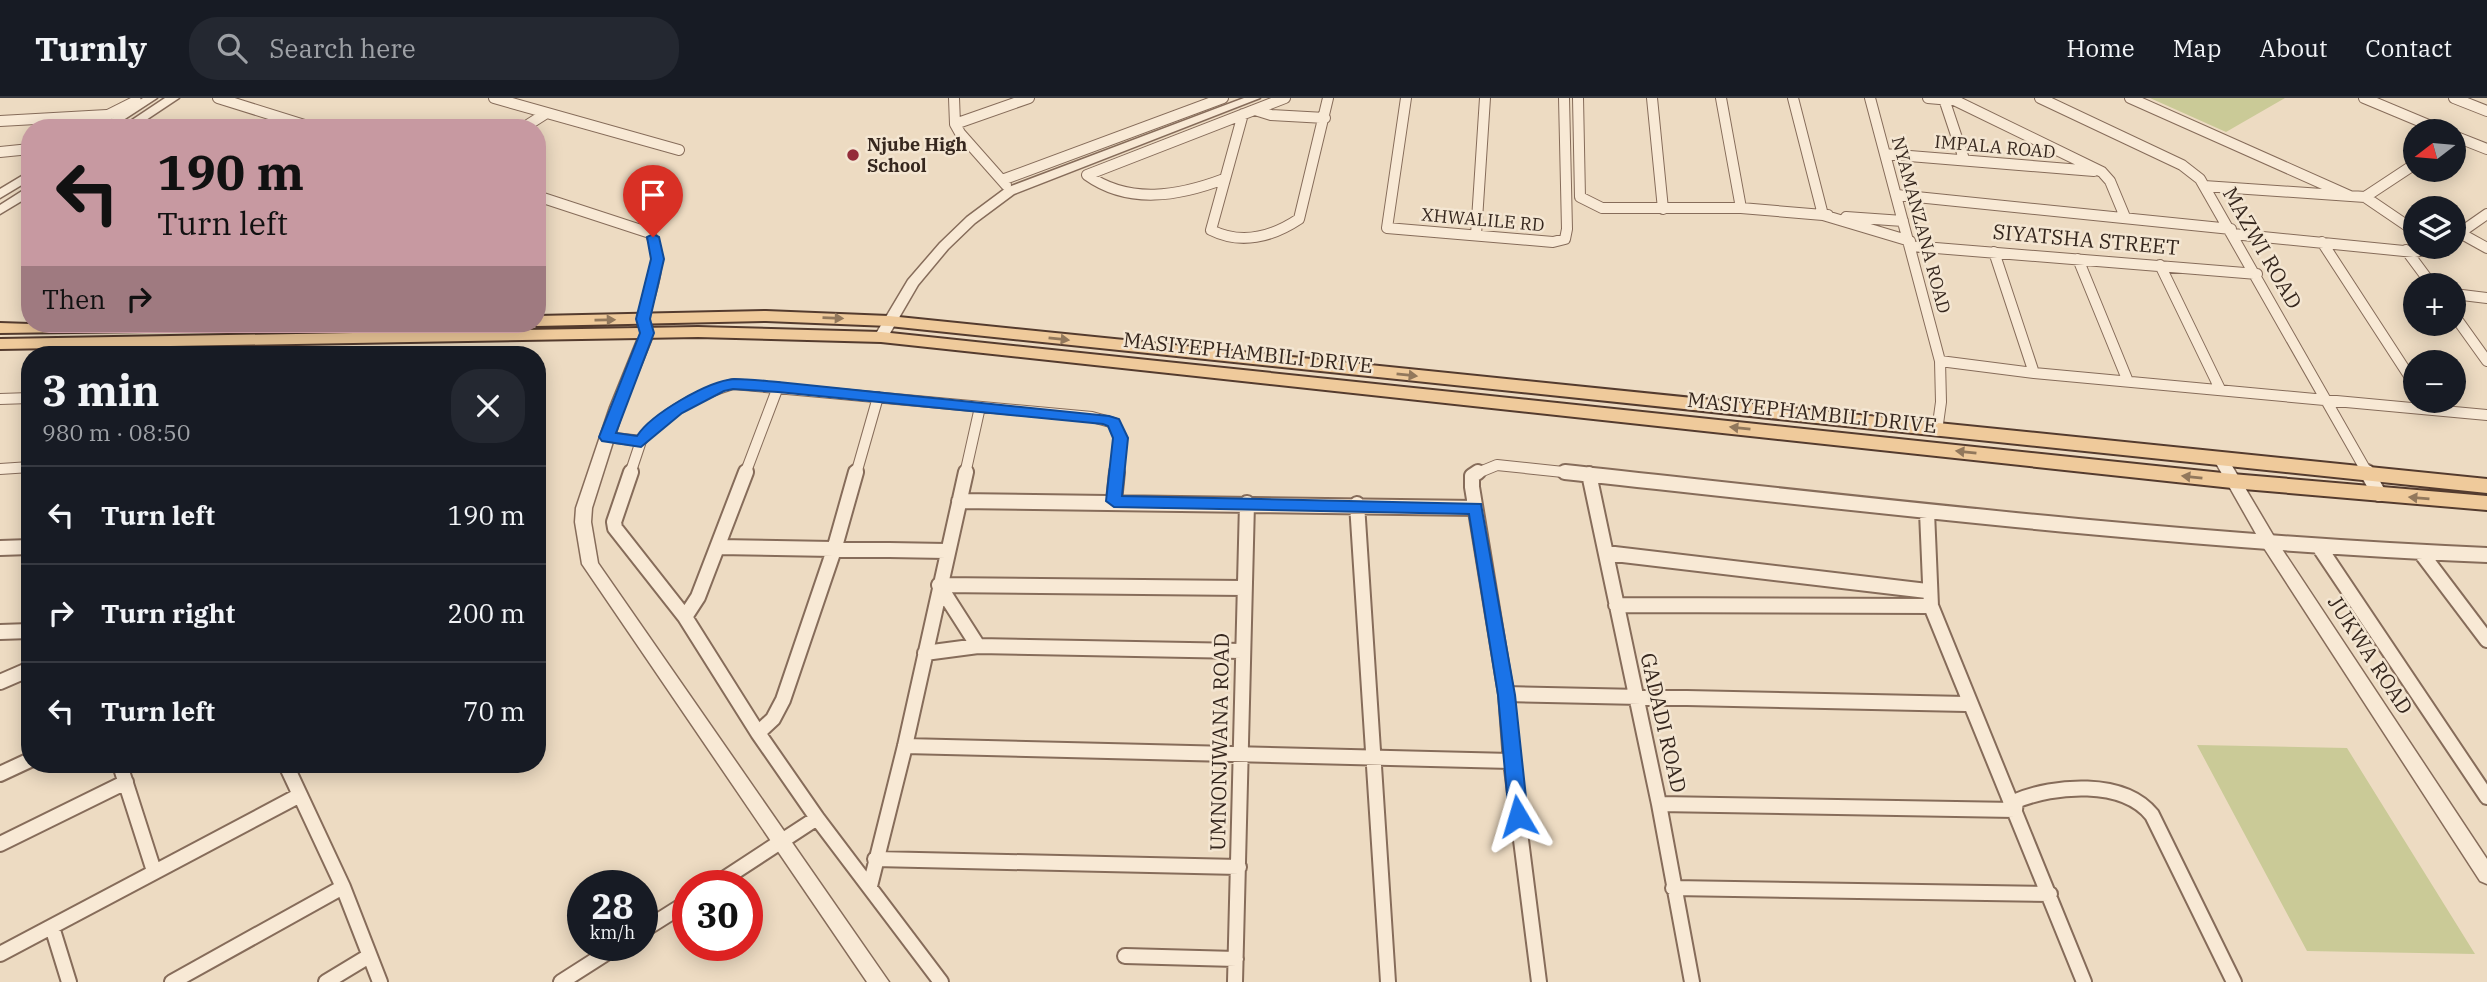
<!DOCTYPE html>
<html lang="en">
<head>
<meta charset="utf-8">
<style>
	:root { --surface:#171b24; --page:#242831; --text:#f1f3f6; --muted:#9ea1a6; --line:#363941 }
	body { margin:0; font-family:"IBM Plex Serif",serif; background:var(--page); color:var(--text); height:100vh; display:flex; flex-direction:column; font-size:26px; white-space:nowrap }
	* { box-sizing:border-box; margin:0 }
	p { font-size:23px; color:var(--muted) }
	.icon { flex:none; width:38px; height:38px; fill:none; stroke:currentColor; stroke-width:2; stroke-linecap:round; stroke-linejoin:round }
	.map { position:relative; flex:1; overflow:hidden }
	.side { position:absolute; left:21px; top:248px; width:525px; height:427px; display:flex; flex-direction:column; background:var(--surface); border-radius:28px; box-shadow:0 4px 18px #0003 }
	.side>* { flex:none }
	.top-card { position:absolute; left:21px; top:21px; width:525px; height:214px; border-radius:28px; box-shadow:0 4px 18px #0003; background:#c799a1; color:#111; overflow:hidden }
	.needle { width:46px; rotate:254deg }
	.buttons { position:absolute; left:2403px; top:21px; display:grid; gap:14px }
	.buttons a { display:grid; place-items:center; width:63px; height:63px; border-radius:50%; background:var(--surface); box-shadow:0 4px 18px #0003; font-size:35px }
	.speed { position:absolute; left:567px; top:772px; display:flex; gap:14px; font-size:35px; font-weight:700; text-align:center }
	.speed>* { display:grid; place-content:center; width:91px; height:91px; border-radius:50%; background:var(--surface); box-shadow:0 4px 18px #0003; line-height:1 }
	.speed small { font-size:18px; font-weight:400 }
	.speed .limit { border:10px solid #d22; background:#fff; color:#111 }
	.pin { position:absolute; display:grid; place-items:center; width:60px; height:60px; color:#fff; margin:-72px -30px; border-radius:50% 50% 50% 0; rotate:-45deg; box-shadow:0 0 7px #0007 }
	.pin .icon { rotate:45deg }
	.me { position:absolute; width:77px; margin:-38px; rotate:353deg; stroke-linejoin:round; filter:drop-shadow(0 0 5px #0008) }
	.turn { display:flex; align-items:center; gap:24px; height:147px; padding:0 21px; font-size:32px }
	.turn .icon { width:91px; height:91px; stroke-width:2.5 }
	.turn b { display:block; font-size:49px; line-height:60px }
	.then { display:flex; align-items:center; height:66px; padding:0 21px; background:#0003; gap:14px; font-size:26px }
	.round { display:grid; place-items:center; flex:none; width:74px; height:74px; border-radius:28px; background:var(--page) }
	.summary { display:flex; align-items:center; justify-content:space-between; height:119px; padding:0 21px }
	h1 { font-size:42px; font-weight:800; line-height:52px }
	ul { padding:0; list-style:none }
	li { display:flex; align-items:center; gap:21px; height:98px; padding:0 21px; border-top:2px solid var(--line) }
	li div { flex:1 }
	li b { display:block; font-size:26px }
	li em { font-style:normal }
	header { display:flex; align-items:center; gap:42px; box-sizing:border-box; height:98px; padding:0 35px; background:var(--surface); border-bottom:2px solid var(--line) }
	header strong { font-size:33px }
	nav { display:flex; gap:38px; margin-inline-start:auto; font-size:24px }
	.search { width:490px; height:63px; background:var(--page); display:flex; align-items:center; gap:18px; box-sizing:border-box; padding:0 24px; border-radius:28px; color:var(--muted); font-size:26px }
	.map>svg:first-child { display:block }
</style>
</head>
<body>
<header>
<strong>Turnly</strong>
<div class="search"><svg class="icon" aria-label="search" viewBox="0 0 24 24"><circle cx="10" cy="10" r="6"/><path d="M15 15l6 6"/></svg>Search here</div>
<nav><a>Home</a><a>Map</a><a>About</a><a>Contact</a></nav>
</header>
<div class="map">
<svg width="2487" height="884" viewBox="0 0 2487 884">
	<rect width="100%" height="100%" fill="#eddbc2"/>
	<path fill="#caca97" d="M2150 0H2285L2226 34Z
		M2197 647 2347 650 2475 856 2307 853Z"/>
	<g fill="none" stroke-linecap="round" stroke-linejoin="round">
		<g stroke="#866c5a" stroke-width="12">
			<path id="minor-far1" d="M218 0 314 30
				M494 0 679 52
				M954 0 955 26 960 35 1006 87
				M1406 0 1387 130 1553 144 1565 141 1567 131 1564 0
				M1578 0 1580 99 1602 110H1741L1823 117 1910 143
				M1652 0 1663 111
				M1721 0 1741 110
				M1793 0 1823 117H1828
				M1870 0 1940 263 1941 304 1937 333
				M1928 0 1951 2
				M1950 0 2102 74 2110 83 2125 119
				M2040 0 2182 67 2200 81 2368 376
				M2130 0 2350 98
				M2364 0 2443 33
				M2454 0 2487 13
				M1944 1 1964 61
				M1255 12 1271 17 1325 20
				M1243 16 1211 132C1241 147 1272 139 1299 121L1328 0
				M0 23 107 17
				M955 26 1029 0
				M82 30 136 3
				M523 30 545 16
				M2454 38 2487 51
				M0 54 30 51
				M1885 56 2094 73
				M1224 81C1179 98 1129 107 1087 77L1285 0
				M1002 82 1223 0
				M2204 88 2365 99 2415 66
				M1897 97 2231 131
				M537 98 650 135C665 163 651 193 643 221
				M2365 99 2415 133
				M1846 119 1903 123
				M2460 135 2487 150
				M2233 136 2414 154 2440 149
				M1476 137 1485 0
				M2454 139 2487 116
				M2322 144 2415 287
				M1911 148 2257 176
				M2406 152 2432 187
				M1994 154 2034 275
				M2078 161 2127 281
				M2160 167 2220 291
				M2454 196 2487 200
				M2454 217 2487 263
				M1940 263 2034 275 2487 317
				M0 301 30 300
				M607 339 641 343C664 313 697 297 733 286L1092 319 1114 325 1120 340 1117 376
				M0 371 30 369
				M630 376 641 343
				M745 376 778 289
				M856 376 878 299
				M965 376 980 309
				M1475 376 1497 367 1582 376"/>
		</g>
		<g stroke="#866c5a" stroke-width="18">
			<path id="minor" d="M631 374 614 424 615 430 685 519 758 635 817 720 941 884
				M1478 374 1472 378V389L1506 596 1511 663 1539 884
				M1565 374C1872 407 2178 444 2487 457
				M2367 374 2379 396
				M1589 376 1659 706 1692 884
				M959 403 1475 410
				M1114 403 1117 374
				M1357 406 1388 884
				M1927 414 1931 508 2084 884
				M718 449 946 453
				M0 450 30 449
				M2320 450 2487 699
				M1606 455 1927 493
				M2422 456 2487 542
				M939 487 1244 490
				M939 487 978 548
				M1616 507 1931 508
				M685 519 698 499 746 374
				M0 534 30 533
				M925 555 978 548 1242 553
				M0 584 30 571
				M1506 596 1966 606
				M758 635 773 621 783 602 834 452 856 374
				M905 648 1511 663
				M120 667 154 773
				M286 667 343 789 380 884
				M0 676 30 662
				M1659 706 2015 712 2016 703C2054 687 2123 681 2152 717L2234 884
				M0 746 126 684
				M875 761 1239 769
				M713 788 817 720
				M870 788 905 648 966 374
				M1673 790 2050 796
				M52 829 69 884
				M642 833 688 804
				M0 856 300 697
				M1125 858 1236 861
				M172 884 343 789
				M326 884 369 858
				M561 884 619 847
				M1235 884 1247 405"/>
		</g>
		<g stroke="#866c5a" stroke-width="3">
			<path id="tertiary" d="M143 0H157L111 30H97Z
				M165 0H179L134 30H120Z
				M1244 0H1260L1014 96 975 125 948 151 918 187 886 242H876L874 239 908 182 940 145 967 119 1006 90Z
				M30 73V82L0 100V91Z
				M30 88V98L0 116V107Z
				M643 217 650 221 654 235 624 309 592 410 591 424 598 465 889 884H867L582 466 575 424 576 410 610 309 640 235 636 221Z
				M2220 355 2225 356 2276 442 2487 761V786L2480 783 2264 450 2213 360Z"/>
		</g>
		<g stroke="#543b2e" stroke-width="4">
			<path id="primary" d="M766 213 889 218 2487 381V395L889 228 766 223 537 228 531 226H537V218Z
				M0 225 30 226H304L296 231 0 235Z
				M698 229 881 234 2232 376 2487 398V412L2232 390 881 244 698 239 0 251V241Z"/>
		</g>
		<use href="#minor-far1" stroke="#f8e9d5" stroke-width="10"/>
		<use href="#minor" stroke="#f8e9d5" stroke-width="14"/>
		<use href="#tertiary" fill="#f8e9d5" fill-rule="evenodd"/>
		<use href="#primary" fill="#efca9b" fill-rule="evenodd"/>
	</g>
	<defs><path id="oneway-solid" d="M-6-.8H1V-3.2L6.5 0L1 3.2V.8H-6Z" transform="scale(1.75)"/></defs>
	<g fill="#92785c">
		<use href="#oneway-solid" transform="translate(833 220) rotate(2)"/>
		<use href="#oneway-solid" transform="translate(605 222) rotate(-1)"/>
		<use href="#oneway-solid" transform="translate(1059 241) rotate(6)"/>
		<use href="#oneway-solid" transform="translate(1407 277) rotate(6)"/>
		<use href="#oneway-solid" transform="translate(1740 330) rotate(-174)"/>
		<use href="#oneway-solid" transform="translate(1966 354) rotate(-174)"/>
		<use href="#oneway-solid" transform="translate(2192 379) rotate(-174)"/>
		<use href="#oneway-solid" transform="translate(2419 400) rotate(-175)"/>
	</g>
	<path fill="#1a73e8" stroke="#114b97" stroke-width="2" d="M653 136 659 139 664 161 650 221 654 235 616 335 637 338C651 316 708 283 734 281 749 281 764 283 778 284L1109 318 1119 321 1128 340 1122 398 1481 406 1515 597 1528 718 1525 724H1511L1509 718 1498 597 1469 416 1114 409 1106 403 1113 340 1108 328 1103 326 778 294 733 291 724 293 682 315 641 349 602 343 599 339 640 235 636 221 651 161 647 139Z"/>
	<circle fill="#942c3a" stroke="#f4e6d2" stroke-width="2.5" cx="853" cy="57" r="7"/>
	<g text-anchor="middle" stroke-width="5" stroke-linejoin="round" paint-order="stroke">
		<g font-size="18" font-weight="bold" fill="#36271e" stroke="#f4e6d2" text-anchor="start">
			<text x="867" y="53">Njube High<tspan x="867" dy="21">School</tspan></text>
		</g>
		<g font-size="18" fill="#36271e" stroke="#f4e6d2">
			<text transform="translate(1995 49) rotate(5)" y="6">IMPALA ROAD</text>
			<text transform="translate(1483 122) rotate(5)" y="6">XHWALILE RD</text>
			<text transform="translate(1921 127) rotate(75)" y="6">NYAMANZANA ROAD</text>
		</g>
		<g font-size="21" fill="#36271e" stroke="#f4e6d2">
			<text transform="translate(2086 142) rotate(5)" y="7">SIYATSHA STREET</text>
			<text transform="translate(2262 150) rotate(60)" y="7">MAZWI ROAD</text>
			<text transform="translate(1248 255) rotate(6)" y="7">MASIYEPHAMBILI DRIVE</text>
			<text transform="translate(1812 315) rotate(6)" y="7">MASIYEPHAMBILI DRIVE</text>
			<text transform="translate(2370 557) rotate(57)" y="7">JUKWA ROAD</text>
			<text transform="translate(1663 625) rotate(77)" y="7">GADADI ROAD</text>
			<text transform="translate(1220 644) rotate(-89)" y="7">UMNONJWANA ROAD</text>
		</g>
	</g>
</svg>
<div class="buttons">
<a><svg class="needle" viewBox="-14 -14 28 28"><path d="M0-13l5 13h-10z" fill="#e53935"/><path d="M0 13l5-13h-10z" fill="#9ea1a6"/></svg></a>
<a><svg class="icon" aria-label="layers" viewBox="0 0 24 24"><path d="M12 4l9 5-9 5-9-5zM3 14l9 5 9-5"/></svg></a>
<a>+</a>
<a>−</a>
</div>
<div class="speed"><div>28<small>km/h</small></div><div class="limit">30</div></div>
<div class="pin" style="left:653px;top:139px;background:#d93025"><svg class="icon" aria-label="arrive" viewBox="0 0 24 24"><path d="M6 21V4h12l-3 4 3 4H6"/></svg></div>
<svg class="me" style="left:1518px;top:718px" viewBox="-20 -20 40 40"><path d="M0-17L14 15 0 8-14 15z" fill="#1a73e8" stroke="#fff" stroke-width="4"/></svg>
<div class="top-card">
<div class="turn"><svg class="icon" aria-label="left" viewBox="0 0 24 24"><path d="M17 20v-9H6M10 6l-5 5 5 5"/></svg><div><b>190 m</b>Turn left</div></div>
<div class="then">Then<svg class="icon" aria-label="right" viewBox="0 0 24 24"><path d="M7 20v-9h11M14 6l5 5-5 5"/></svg></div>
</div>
<section class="side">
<div class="summary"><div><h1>3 min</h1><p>980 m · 08:50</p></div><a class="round"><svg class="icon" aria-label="close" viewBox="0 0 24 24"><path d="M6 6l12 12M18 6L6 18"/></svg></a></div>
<ul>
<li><svg class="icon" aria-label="left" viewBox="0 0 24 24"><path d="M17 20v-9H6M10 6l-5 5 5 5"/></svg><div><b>Turn left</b></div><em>190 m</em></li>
<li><svg class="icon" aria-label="right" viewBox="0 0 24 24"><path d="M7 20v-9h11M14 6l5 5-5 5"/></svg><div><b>Turn right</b></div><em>200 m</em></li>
<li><svg class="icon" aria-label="left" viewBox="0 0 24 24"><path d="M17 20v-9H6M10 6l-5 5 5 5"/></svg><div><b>Turn left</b></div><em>70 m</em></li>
</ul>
</section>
</div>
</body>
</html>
